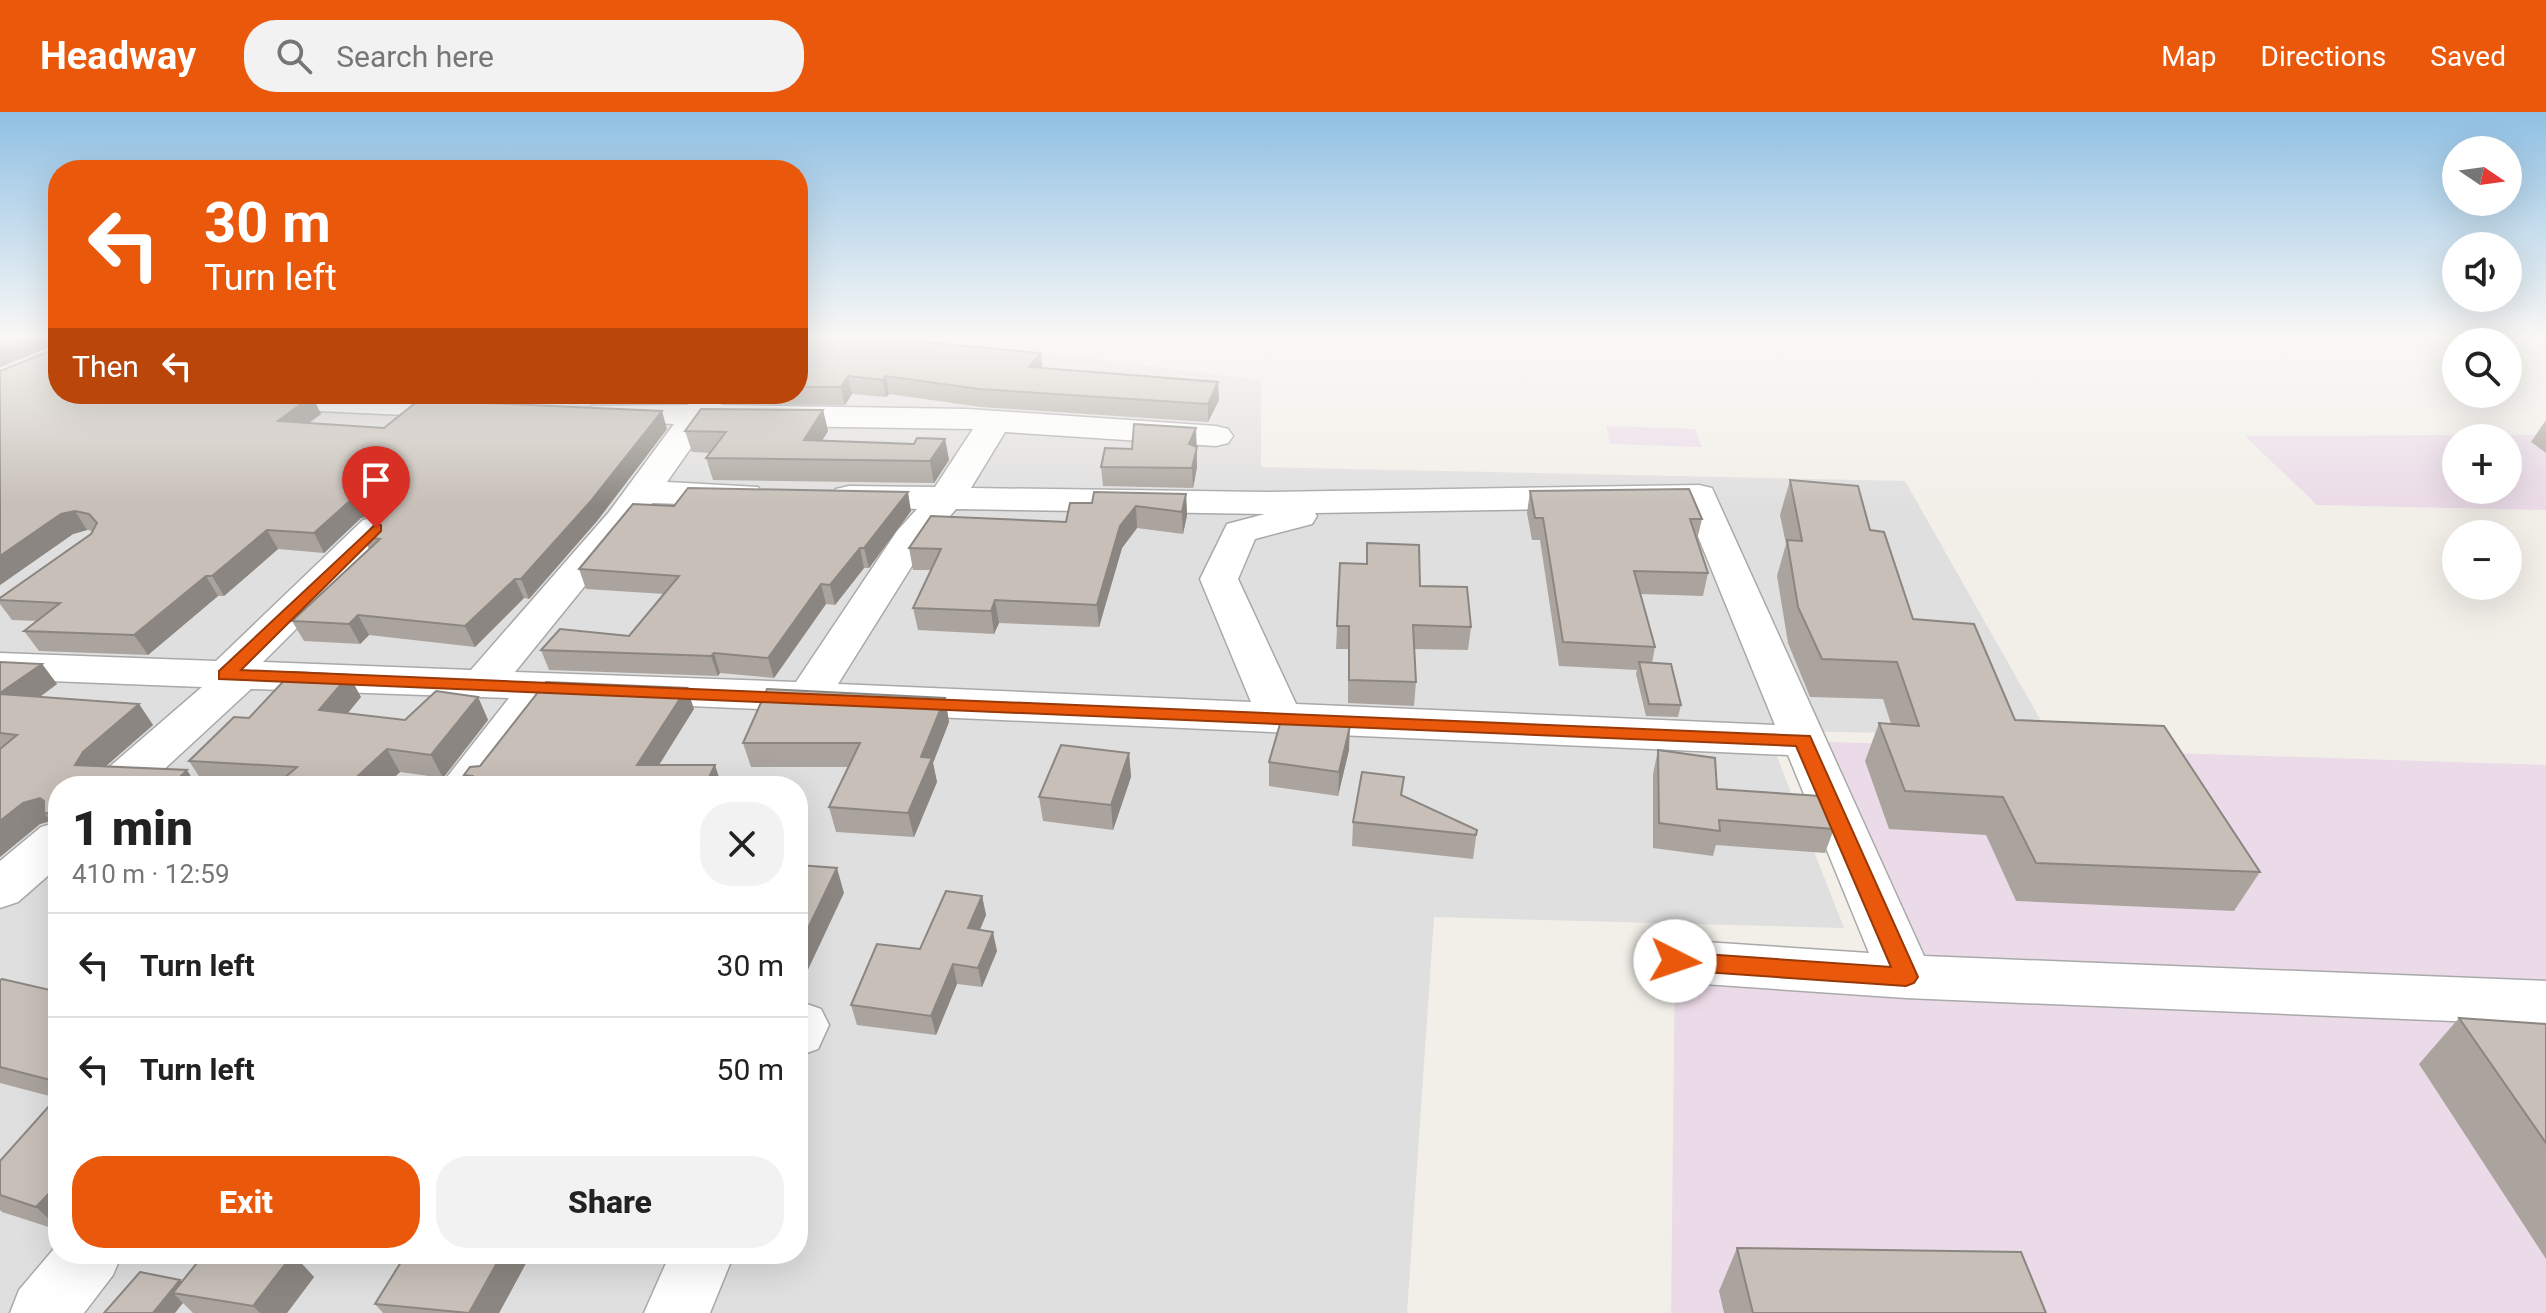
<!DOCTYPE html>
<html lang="en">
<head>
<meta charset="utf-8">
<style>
	:root { --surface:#fff; --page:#f2f2f2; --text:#222; --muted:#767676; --line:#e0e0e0; --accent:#ea580c }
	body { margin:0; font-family:Roboto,sans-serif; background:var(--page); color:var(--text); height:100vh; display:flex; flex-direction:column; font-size:30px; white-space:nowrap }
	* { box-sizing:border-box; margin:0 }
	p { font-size:26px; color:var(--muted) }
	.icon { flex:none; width:44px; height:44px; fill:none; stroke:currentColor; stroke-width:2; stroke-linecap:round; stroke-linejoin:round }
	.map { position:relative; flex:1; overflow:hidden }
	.side { position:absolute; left:48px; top:664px; width:760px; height:488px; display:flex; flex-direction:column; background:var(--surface); border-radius:32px; box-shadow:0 8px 32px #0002 }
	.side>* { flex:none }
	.top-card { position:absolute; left:48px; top:48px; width:760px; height:244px; border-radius:32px; box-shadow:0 8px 32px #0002; background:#ea580c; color:#fff; overflow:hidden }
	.needle { width:52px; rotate:103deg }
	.fabs { position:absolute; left:2442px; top:24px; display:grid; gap:16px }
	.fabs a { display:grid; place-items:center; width:80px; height:80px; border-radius:50%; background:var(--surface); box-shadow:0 8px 32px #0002; font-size:40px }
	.pin { position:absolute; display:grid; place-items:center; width:68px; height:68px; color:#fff; margin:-82px -34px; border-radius:50% 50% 50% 0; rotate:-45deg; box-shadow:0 0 8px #0007 }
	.pin .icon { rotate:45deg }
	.me { position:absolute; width:88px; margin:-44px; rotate:94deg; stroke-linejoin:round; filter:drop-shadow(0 0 6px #0008) }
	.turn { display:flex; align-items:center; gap:28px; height:168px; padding:0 24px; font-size:36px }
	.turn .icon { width:104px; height:104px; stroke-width:2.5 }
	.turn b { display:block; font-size:56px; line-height:68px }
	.then { display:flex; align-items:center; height:76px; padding:0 24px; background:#0003; gap:16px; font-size:30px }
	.round { display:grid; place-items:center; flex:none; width:84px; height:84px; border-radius:32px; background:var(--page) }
	.head { display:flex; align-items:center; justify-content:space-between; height:136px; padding:0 24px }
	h1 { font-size:48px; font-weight:800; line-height:60px }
	.button { display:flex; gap:16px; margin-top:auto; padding:16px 24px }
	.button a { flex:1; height:92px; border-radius:32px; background:var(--accent); color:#fff; font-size:32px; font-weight:800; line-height:92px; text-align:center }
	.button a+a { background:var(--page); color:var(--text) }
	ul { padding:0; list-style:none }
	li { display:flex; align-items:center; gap:24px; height:104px; padding:0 24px; border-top:2px solid var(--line) }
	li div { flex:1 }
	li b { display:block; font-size:30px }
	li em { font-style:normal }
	header { display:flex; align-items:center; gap:48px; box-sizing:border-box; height:112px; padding:0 40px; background:var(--accent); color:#fff }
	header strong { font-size:38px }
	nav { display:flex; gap:44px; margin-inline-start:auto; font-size:28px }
	.search { width:560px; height:72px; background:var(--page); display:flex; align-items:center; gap:20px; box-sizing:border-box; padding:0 28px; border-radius:32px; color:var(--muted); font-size:30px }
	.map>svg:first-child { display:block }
</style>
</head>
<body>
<header>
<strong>Headway</strong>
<div class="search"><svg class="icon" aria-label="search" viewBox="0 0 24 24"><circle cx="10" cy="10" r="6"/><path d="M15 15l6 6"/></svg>Search here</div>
<nav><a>Map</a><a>Directions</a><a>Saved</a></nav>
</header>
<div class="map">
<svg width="2546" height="1201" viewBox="0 0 2546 1201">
	<rect width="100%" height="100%" fill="#f2efe9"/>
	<path fill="#e0dfdf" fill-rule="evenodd" d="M0 226H58V282H798V226H924L1261 268V355L1905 369 2049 623 1767 619 1844 816 1434 805 1407 1201H0ZM58 674H798V1142H58Z"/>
	<path fill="#ebdbe8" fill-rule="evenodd" d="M1606 314 1695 317 1702 335 1610 332Z
		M2546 323V398L2317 393 2245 324ZM2456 326H2508V378H2456Z
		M1803 629 2546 653V1201H1671L1675 849 1905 865Z"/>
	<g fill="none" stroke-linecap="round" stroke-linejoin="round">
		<g stroke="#a9a9a9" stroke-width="3">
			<path id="minor" d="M153 282H378L470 286 481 289 486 296 481 303 470 306 169 292 158 289Z
				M696 282H722L725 287 721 293 967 297 1216 314 1228 317 1233 324 1228 331 1216 334 1005 320 971 376 1266 380 1699 373 1712 376 1924 844 2546 869V913L1906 886 1675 870 1656 864 1648 849 1656 834 1675 828 1869 841 1788 643 554 588 488 674H440L509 586 251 577 146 674H94L100 663 202 575 0 567V541L216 549 363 408 376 405 389 408 395 416 389 424 263 550 471 558 609 400 674 312 591 308 587 301 591 294 688 293ZM707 313 973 317 935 375 849 374 836 377 831 385 836 393 917 397 897 419 796 570 515 560 652 391 745 394 758 391 763 383 758 375 667 370ZM1686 395 1775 613 1296 592 1238 467 1255 427 1312 412 1317 404 1315 401ZM956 397 1265 402 1227 412 1200 467 1251 590 838 572 925 433Z
				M58 710V755L18 790 0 796V749L41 715Z
				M801 890 821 897 829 913 818 937 798 944V891Z
				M58 1132V1142H122L113 1163 84 1201H10L19 1178Z
				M670 1142H734L710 1201H644Z"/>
		</g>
		<use href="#minor" fill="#fff" fill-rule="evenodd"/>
	</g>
	<path fill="#aba49e" d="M58 226V282L312 284 321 302 309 311 384 316 667 317 597 409 529 487 524 486 475 535 369 523 360 532 304 529 292 509 369 437 363 425 383 404 377 402 361 406 324 441 278 437 224 484H218L148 543 39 539 24 519 37 509 12 508 0 492V486L91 422 93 419 87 418 73 422 0 473V259L50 239V235L0 255Z
		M798 226 1043 256 1218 270 1219 288 1208 310 981 295 889 282 886 285 852 282 845 293 725 292 722 282H798Z
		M472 282H694L685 292Z
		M823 298 828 319 822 329 914 332 945 327 949 348 934 371 713 368 706 346 710 341 692 340 685 319Z
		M2546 308V341L2531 330Z
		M1196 316 1197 355 1193 376 1103 374 1101 355 1132 337Z
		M1790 368 1870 418 1913 507 2015 608 2260 760 2234 799 2016 789 1986 723 1889 717 1865 649 1879 611 1891 612 1883 587 1810 585 1788 531 1777 464 1786 432 1780 403Z
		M1530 379 1702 407 1697 428 1708 461 1703 484 1640 482 1655 535 1652 551 1681 593 1678 605 1646 604 1636 562 1637 558 1559 554 1540 428H1532L1527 401Z
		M1186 382 1187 403 1183 422 1137 416 1122 436 1099 515 999 511 994 522 918 518 913 496 931 458H913L909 436 1066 410 1092 391Z
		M674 394 911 399 869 456H864L835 493 826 492 774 566 720 561 718 564 549 558 541 538 629 524 664 482 586 477 579 457Z
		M1367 431 1471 515 1468 538 1414 537 1416 570 1414 594 1348 591V537H1336L1340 451 1366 452Z
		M0 550 42 552 57 572 40 585 139 592 153 613 105 655 58 674V718L51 709 40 712 0 745Z
		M361 585 348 601 405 608 478 585 488 608 443 666 400 660 385 674H246L204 672 189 649 249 606Z
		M945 586 949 610 933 651 937 670 914 725 836 720 829 695 848 655H751L743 631Z
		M1349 638 1338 684 1269 674V650Z
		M1658 638 1717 677 1834 717 1825 741 1716 733 1713 744 1653 736V662Z
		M1129 641 1131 665 1113 718 1043 709 1039 685Z
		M1402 683 1477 718 1473 747 1352 734 1353 710Z
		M982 784 986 803 980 818 997 839 982 875 957 872 936 923 857 913 851 893Z
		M0 868 54 879 58 875V1118L2 1100 0 1098V1049L57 986 0 971Z
		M2459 906 2546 912V1147L2419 952Z
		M1737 1136 2046 1201H1724L1719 1179Z
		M293 1142 314 1165 287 1201H193L183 1191 104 1201Z
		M531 1142 499 1201H383L375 1192Z"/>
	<path fill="#8b8681" d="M19 226H53L57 232 0 255V233Z
		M1041 241 1043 258 1029 255Z
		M848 264 852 282 845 293 841 275Z
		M886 264 889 282 886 285 883 268Z
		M1218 270 1219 288 1208 310V292Z
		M683 282H694L685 292Z
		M312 284 321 302 287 327 278 309Z
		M823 298 828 319 810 348 804 328Z
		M662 299 667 317 597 409 529 487 521 467Z
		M1196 316 1197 355 1193 376 1192 356 1189 332Z
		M945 327 949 348 934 371 930 349Z
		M908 380 911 399 869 456 864 436Z
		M1186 382 1187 403 1183 422 1182 400Z
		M367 383 377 402 361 406 324 441 314 421 352 387Z
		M1136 394 1137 416 1122 436 1099 515 1097 493 1120 414Z
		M75 399 87 418 73 422 0 473V444L61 402Z
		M267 418 278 437 224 484 212 464Z
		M860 436 864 456 835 493 830 473Z
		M206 464 218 484 148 543 134 523Z
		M515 467 524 486 475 535 465 514Z
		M821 472 826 492 774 566 768 546Z
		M995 488 999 511 994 522 991 499Z
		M358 503 369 523 360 532 349 512Z
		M714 541 720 561 718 564 711 544Z
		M42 552 57 572 15 603 0 581Z
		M349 563 361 585 332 620 319 598Z
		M687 576 694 597 646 674 637 653Z
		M478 585 488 608 443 666 431 643Z
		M945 586 949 610 933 651 937 670 914 725 908 701 921 645Z
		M139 592 153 613 98 661 75 653 83 640Z
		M1350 614 1349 638 1338 684 1339 660Z
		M387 637 400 660 385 674H347Z
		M1129 641 1131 665 1113 718 1111 693Z
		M715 653 722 674H705Z
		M187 658 197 674H171Z
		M40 686 53 702 44 701 51 709 40 712 0 745V709L23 691Z
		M837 756 844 781 798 879V837Z
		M982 784 986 803 972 836 968 816Z
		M993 820 997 839 982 875 978 856Z
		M953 852 957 872 936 923 931 904Z
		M58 1072V1115L36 1095Z
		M293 1142 314 1165 287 1201H260L253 1194Z
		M502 1142H531L499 1201H469Z
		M180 1168 192 1180 173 1181 183 1191 175 1201H153Z"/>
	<path fill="#c7bfb8" stroke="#8b8681" stroke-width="2" d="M0 226H19L0 233Z
		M50 226H58V282H274L312 284 278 309 384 316 419 288 662 299 590 390 521 467H515L465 514 358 503 349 512 292 509 380 427 363 425 389 397 382 387 367 383 352 387 314 421 267 418 212 464H206L134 523 24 519 60 491 0 488V486L91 422 97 411 89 402 75 399 61 402 0 444V259L50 239Z
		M798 226H878L1041 241 1029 255 1218 270 1208 292 979 277 886 264 883 268 848 264 841 275H798Z
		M701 297 823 298 804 328 914 332 917 326 945 327 930 349 706 346 726 320 685 319Z
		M1134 312 1196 316 1189 332 1197 335 1192 356 1101 355 1105 336 1132 337Z
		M1790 368 1858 374 1870 418 1884 420 1913 507 1974 512 2015 608 2164 614 2260 760 2036 751 2003 685 1905 679 1879 611 1919 614 1897 550 1822 547 1798 495 1787 428 1802 429Z
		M688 376 908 380 864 436H860L830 473 821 472 768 546 714 541 711 544 541 538 560 517 629 524 679 464 579 457 633 392 674 394Z
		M1689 377 1702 407H1690L1708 461 1634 459 1655 535 1563 530 1543 406H1535L1530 379Z
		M1094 380 1186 382 1182 400 1136 394 1120 414 1097 493 995 488 991 499 913 496 941 437 909 436 931 404 1066 410 1070 391H1092Z
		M1367 431 1419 433 1420 474 1467 475 1471 515 1413 513 1416 570 1349 568V514H1337L1340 451 1367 452Z
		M0 550 42 552 0 581Z
		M1639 550 1671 552 1681 593 1649 592Z
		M292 560 349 563 319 598 405 608 436 579 478 585 431 643 387 637 347 674H275L297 655 189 649 234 605 249 606Z
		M546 570 687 576 637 653H715L705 674H461L472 664 464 663 470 655 480 654Z
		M767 577 945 586 921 645 932 646 908 701 829 695 860 631H743Z
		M0 582 139 592 83 640 75 653 187 658 171 674H58V702L44 701V689L40 686 23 691 0 709V637L17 623 0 621Z
		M1282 605 1350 614 1339 660 1269 650Z
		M1061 633 1129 641 1111 693 1039 685Z
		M1658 638 1715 646 1717 677 1820 684 1834 717 1719 708 1720 719 1659 711Z
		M1362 660 1404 665 1401 683 1477 718 1476 723 1353 710Z
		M798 753 837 756 798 837Z
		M946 779 982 784 968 816 993 820 978 856 953 852 931 904 851 893 877 832 920 837Z
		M2 867 54 879 58 875V970L0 955V868Z
		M2459 906 2546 912V1031Z
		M58 984V1072L36 1095 0 1083V1049Z
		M1737 1136 2021 1140 2046 1201H1753Z
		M204 1142H293L253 1194 173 1181Z
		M406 1142H502L469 1201 375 1192Z
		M140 1160 180 1168 153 1201H104Z"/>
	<linearGradient id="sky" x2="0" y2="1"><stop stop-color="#8fc0e4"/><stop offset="0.57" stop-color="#f9f8f5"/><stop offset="1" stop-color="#f9f8f5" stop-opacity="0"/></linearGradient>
	<rect width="2546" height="394" fill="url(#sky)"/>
	<path fill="#ea580c" stroke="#983908" stroke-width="2" d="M376 412 381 413V419L241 558 1810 624 1918 865 1914 871 1906 874 1675 858 1667 855 1664 849 1667 843 1675 840 1891 855 1796 634 219 567V559Z"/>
</svg>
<div class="fabs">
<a><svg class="needle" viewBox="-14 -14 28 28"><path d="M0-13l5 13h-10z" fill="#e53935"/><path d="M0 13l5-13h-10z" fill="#767676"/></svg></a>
<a><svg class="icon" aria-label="sound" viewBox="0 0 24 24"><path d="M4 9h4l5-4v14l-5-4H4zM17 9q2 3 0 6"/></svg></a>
<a><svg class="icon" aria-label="search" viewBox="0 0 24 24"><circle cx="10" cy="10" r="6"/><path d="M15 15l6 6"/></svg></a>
<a>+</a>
<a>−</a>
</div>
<div class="pin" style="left:376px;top:416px;background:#d93025"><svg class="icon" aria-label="arrive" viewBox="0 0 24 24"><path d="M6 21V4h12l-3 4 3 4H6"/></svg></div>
<svg class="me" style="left:1675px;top:849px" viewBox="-20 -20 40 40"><circle r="19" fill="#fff"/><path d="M0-13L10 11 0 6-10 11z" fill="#ea580c"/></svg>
<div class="top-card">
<div class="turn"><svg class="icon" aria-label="left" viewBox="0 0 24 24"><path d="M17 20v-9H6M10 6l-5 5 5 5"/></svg><div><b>30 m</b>Turn left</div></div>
<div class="then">Then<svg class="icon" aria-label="left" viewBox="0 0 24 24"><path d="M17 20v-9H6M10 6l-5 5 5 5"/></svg></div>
</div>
<section class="side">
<div class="head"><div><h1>1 min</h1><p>410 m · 12:59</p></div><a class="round"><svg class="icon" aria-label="close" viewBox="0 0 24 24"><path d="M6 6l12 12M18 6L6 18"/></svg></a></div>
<ul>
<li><svg class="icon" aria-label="left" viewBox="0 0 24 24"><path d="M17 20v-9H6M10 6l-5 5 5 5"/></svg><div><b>Turn left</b></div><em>30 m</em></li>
<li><svg class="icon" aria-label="left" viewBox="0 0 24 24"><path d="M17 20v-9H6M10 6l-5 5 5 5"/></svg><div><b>Turn left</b></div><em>50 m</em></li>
</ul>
<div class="button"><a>Exit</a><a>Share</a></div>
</section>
</div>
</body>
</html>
